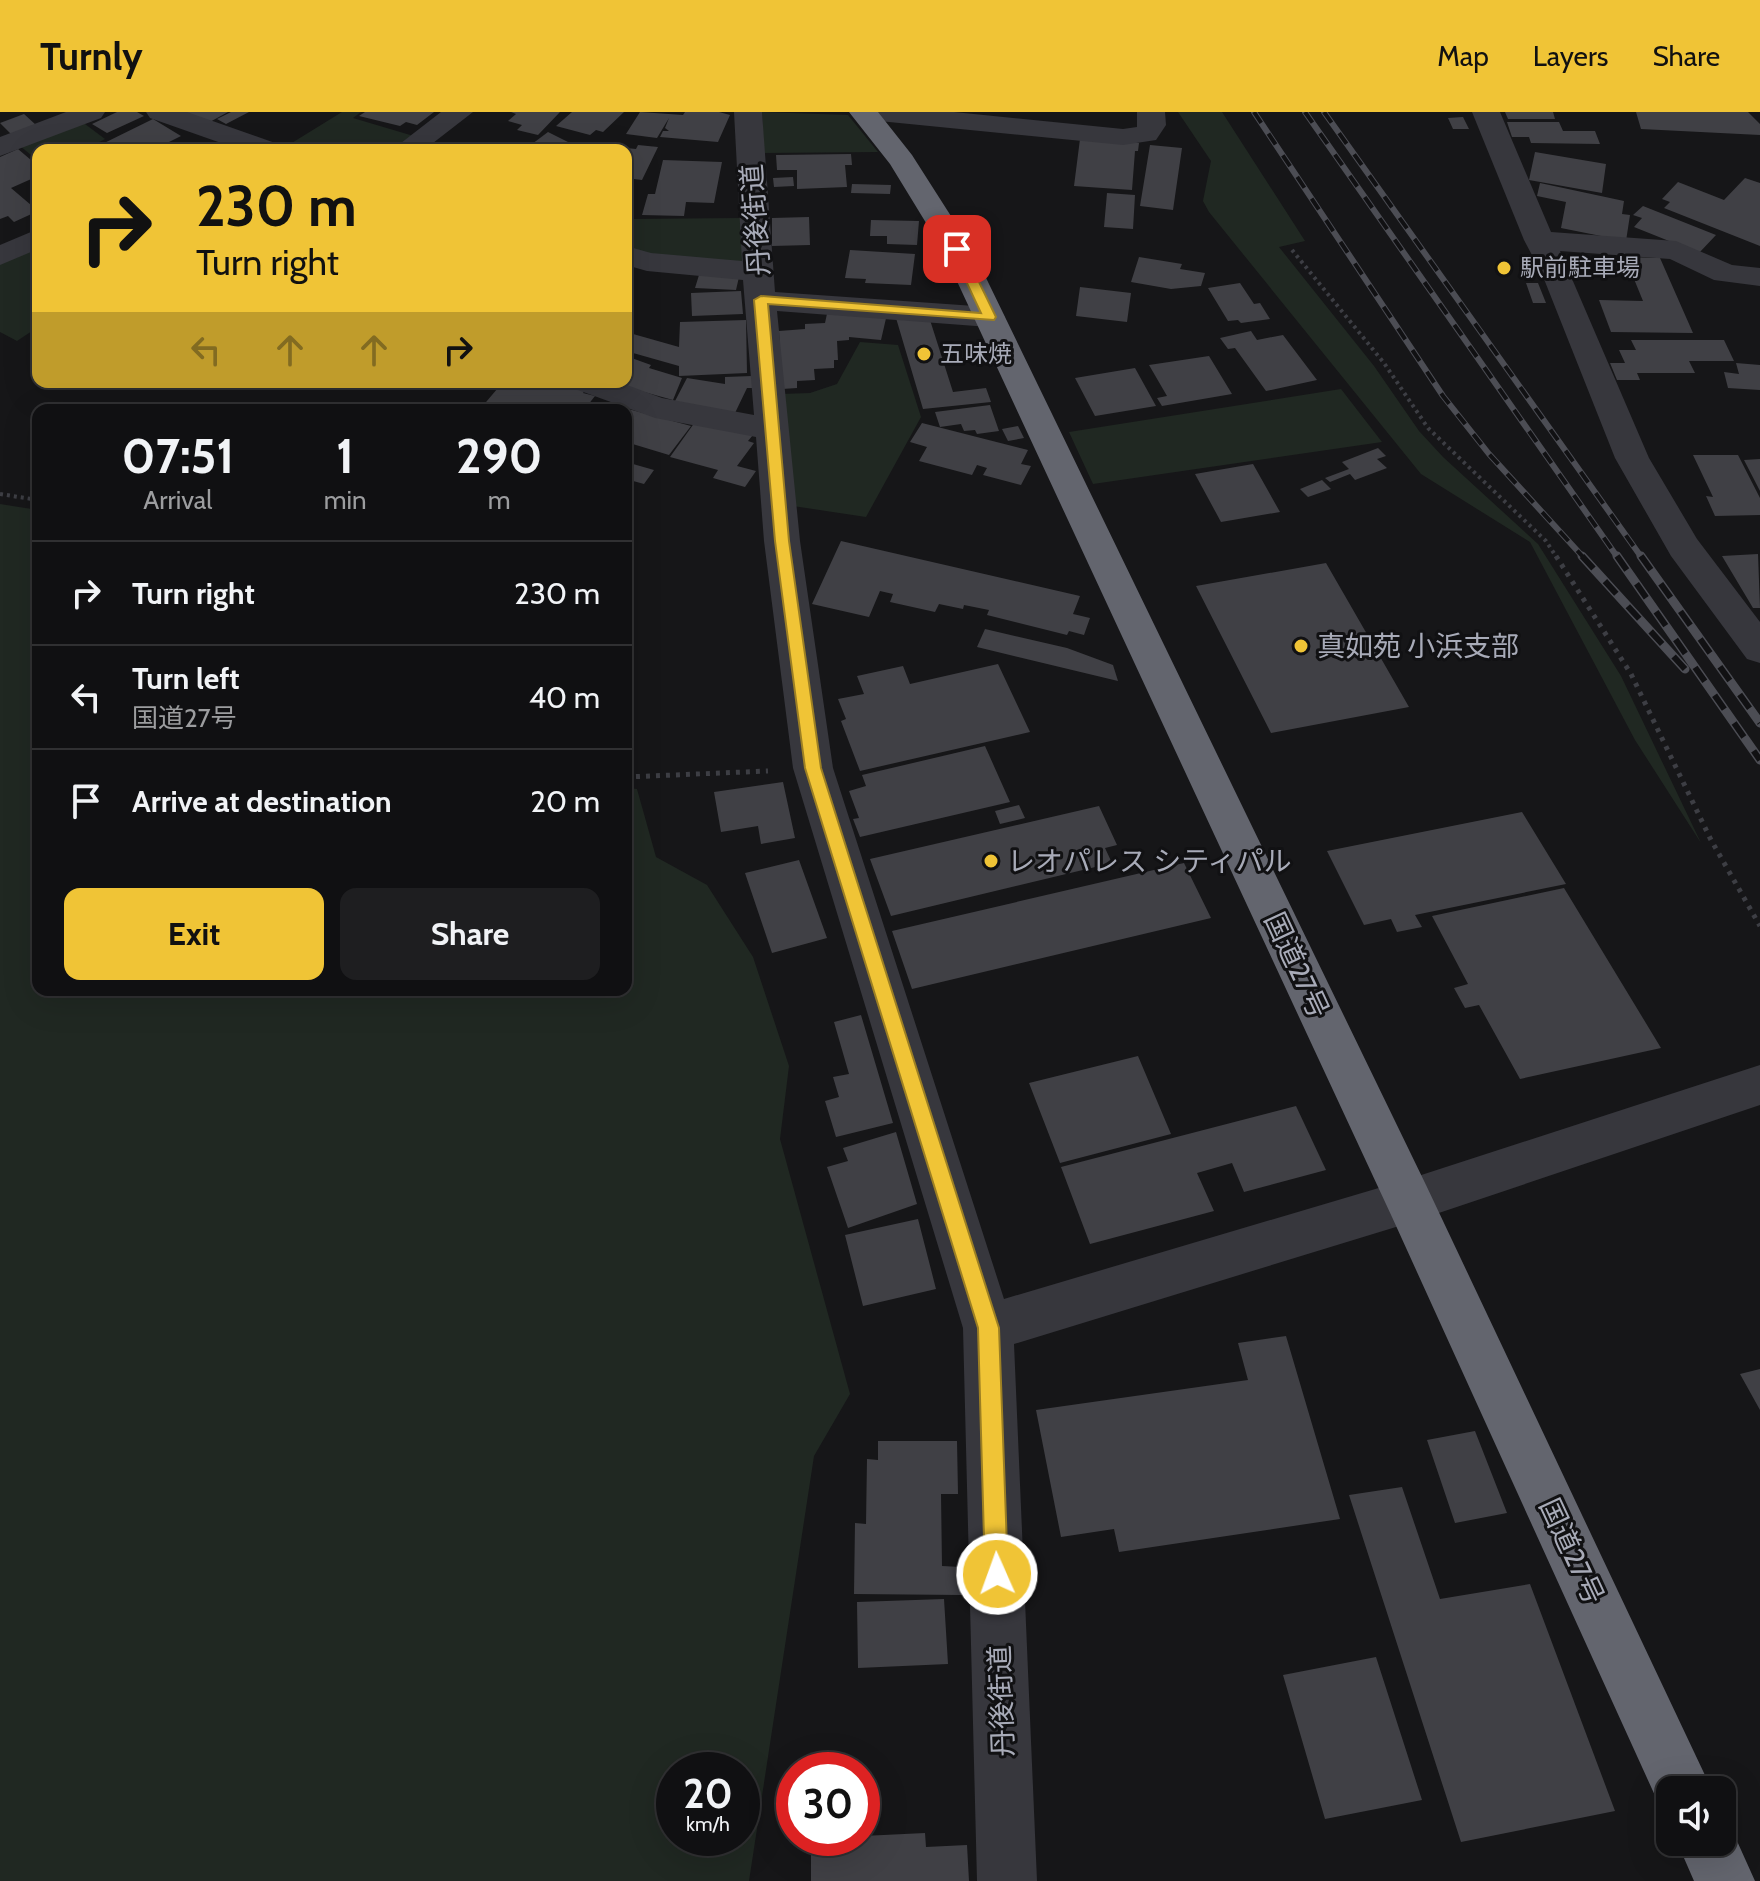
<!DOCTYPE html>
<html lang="en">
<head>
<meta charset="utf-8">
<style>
	:root { --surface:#101012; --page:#1e1e20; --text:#f1f3f6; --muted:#9c9d9f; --line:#303032; --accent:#f0c436 }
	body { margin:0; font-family:Cabin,"Noto Sans JP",sans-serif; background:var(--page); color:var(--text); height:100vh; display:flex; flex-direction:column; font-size:30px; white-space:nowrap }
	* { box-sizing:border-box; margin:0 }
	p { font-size:26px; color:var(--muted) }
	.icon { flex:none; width:44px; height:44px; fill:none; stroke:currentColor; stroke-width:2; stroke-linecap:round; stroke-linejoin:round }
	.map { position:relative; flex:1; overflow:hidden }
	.drawer { position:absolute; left:32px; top:292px; width:600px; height:592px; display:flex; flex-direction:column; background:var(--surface); border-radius:16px; box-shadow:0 8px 32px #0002,0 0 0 2px var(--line) }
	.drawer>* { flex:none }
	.top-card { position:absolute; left:32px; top:32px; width:600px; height:244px; border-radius:16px; box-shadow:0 8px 32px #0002,0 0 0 2px var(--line); background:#f0c436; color:#111; overflow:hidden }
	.buttons { position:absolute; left:1656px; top:1664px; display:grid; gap:16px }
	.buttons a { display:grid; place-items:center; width:80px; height:80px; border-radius:16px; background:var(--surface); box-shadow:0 8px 32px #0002,0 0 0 2px var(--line); font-size:40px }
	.speed { position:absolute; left:656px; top:1640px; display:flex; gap:16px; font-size:40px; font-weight:700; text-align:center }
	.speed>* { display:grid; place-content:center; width:104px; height:104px; border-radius:50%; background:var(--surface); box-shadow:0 8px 32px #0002,0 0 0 2px var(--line); line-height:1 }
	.speed small { font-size:20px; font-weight:400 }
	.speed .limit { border:12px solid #d22; background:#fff; color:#111 }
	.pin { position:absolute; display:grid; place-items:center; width:68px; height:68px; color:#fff; margin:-34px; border-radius:16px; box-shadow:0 4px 12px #0006 }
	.me { position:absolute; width:88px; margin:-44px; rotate:358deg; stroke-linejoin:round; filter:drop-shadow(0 0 6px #0008) }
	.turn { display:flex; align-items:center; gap:28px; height:168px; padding:0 32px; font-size:36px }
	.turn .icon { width:104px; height:104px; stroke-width:2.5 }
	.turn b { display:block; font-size:56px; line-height:68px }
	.lanes { display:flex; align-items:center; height:76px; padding:0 32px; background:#0003; justify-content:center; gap:40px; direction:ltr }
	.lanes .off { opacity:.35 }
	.eta { display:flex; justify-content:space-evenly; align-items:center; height:136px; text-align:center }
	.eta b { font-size:48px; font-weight:700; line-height:56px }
	.button { display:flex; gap:16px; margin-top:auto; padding:16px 32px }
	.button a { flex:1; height:92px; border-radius:16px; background:var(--accent); color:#111; font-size:32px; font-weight:700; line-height:92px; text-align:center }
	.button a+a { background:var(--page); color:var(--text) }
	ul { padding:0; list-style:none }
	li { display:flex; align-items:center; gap:24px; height:104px; padding:0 32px; border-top:2px solid var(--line) }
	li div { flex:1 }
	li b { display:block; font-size:30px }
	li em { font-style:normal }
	header { display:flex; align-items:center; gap:48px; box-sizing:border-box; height:112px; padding:0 40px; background:var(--accent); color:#111 }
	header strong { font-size:38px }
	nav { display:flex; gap:44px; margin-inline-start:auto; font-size:28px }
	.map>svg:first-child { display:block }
</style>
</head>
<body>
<header>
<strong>Turnly</strong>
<nav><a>Map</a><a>Layers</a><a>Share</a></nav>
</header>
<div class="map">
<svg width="1760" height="1769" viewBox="0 0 1760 1769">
	<rect width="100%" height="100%" fill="#161618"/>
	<path fill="#202822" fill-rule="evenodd" d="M342 0H361L353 6 417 25 399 38 282 37Z
		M762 0 848 3 878 40 764 41Z
		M1178 0H1222L1305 129 1279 135 1374 254 1419 319 1443 345 1538 432 1621 564 1701 731 1635 628 1530 430 1421 362 1209 100 1203 89 1211 49Z
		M81 9 105 27 84 38H38V49L19 33Z
		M741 106 744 154 626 138V112L629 107Z
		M38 131V215L17 229 0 220V149Z
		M860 230 898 233 921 305 866 405 793 394 781 282 810 281 837 272Z
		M1341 277 1382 330 1093 372 1069 320Z
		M0 392 38 398V878H626V676L637 677 656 745 707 773 753 845 789 954 780 1027 850 1282 814 1344 749 1769H0ZM674 1658H742V1726H674Z"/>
	<path fill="#404045" d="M117 0H137L144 4 107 21 92 12Z
		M183 0H228L208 11Z
		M231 0H249L226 12 217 7Z
		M365 0H434L417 13 406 10 400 14 359 4Z
		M511 0H560L538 23 517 18 522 13 508 9 516 2Z
		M572 0H624L603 20 596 18 590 23 556 14Z
		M640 0 683 3 685 0H719L730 3 718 30 660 25 663 19H669L665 16 669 6 657 26 626 22Z
		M1505 0H1553L1555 7H1508Z
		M1636 0H1748L1760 12V23L1641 17Z
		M24 2 36 13 11 22 0 11Z
		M1463 5 1469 17H1453L1448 6Z
		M153 7 181 24 169 30 175 34 168 38H90Z
		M1507 10H1559L1563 19H1595L1600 32 1531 31 1529 25H1512Z
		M548 20 572 32 564 38H524Z
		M1080 27 1139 31 1138 39H1135L1132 78 1074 74Z
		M638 33 658 35 642 68 626 66V36L636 37Z
		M1150 33 1182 36 1173 98 1140 94Z
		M18 37 38 54V64L11 76 38 99 14 110 8 104 0 107V45Z
		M1535 40 1606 52 1602 81 1529 68Z
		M851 42 852 53H845L847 75 797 77V58H777L776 43Z
		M663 48 722 50 714 91 686 90 684 104 642 103 648 82H655Z
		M793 65 794 74 774 75 773 66Z
		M1745 66 1760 71V134L1664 96 1670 90 1662 87 1678 70 1724 88Z
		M1540 71 1624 89 1622 102 1630 103 1626 129 1561 116 1566 90 1537 84Z
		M852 72 891 73 890 82 851 81Z
		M1107 81 1135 83 1133 117 1104 115Z
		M1643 94 1716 123 1699 141 1634 115 1642 106 1633 103Z
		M809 105 810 133 772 134V106Z
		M871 108 919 109 917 133 887 132V124H870Z
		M850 138 915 142 911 173 865 171 866 167 845 166Z
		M1139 145 1182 152 1180 157 1205 161 1201 174 1171 177 1131 170Z
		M1625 145 1660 146 1693 221 1611 220 1599 188 1643 189Z
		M699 163 739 165 736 178 695 176Z
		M1240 171 1254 192 1260 191 1270 207 1241 211 1238 208 1228 209 1208 176Z
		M1526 171H1538L1546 191H1533Z
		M1080 175 1131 181 1127 210 1076 204Z
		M741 179 743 202 692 204 691 181Z
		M828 197 887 202 881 228 849 225V228L837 229 838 248H834V256L814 257 815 268 797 269V276L782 277 779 219 805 217V212L825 211Z
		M896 206 930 208 953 280 986 276 991 290 923 297Z
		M746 208 747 261 679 264V254L626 239V220L679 235 680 210Z
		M1251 219 1257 228 1283 223 1317 268 1266 279 1235 236 1228 237 1220 226Z
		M1631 228H1724L1734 249H1689L1695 261H1637L1640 268H1617L1610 251H1625L1619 238H1636Z
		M626 244 651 253 649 256 682 266 673 288 608 270H626Z
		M1209 244 1232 282 1162 294 1157 286 1167 284 1149 253Z
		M1736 251 1760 253V278L1728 276 1724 260 1739 262Z
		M1135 256 1156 294 1095 304 1075 266Z
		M752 264V276H747L735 301 674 291 687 266 725 272V265Z
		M503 270H553L551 272 562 275 565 271 587 276 583 281 595 284 584 298 481 296Z
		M990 293 999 319 977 322 975 318 964 319 961 312 940 315 935 300Z
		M626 298H632L691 314 669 343 626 330Z
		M695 310 753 323 748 329 754 331 737 354 756 359 745 375 713 366 718 358 670 345Z
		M922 311 1028 338 1021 352 1031 354 1021 373 983 363 987 356 977 353 972 363 919 349 927 335 910 330Z
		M1018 314 1024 326 1008 329 1002 317Z
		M1378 336 1386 344 1377 347 1387 356 1355 368 1350 362 1330 370 1325 366 1349 357 1342 350Z
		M1693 343H1738L1760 386V403L1715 404 1706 384 1713 385Z
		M1760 347V379L1744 348Z
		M626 350 654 358 644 372 626 367Z
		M1253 352 1280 400 1221 410 1195 362Z
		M1322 368 1331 377 1308 385 1300 377Z
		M841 429 1080 484 1073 502 1090 506 1084 523 1069 519 1067 523 987 503 989 498 964 493 963 497 939 492 935 500 890 490 893 482 880 479 869 505 812 492Z
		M1758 442 1760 496H1753L1722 444Z
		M1326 451 1409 595 1271 621 1196 474Z
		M985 517 1067 536 1113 553 1118 569 977 535Z
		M998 552 1030 620 860 659 841 609 846 607 838 587 864 582 857 564 903 554 910 572Z
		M985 634 1010 690 860 725 853 707 859 706 849 679 866 674 862 663Z
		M783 670 795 726 761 732 758 714 721 720 714 680Z
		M1019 693 1025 706 1000 712 995 699Z
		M1099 694 1117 733 1105 736 1112 751 891 804 870 747Z
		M1522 700 1566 772 1415 803 1422 815 1397 820 1391 807 1364 813 1327 739Z
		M799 748 827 826 772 841 745 761Z
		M1184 751 1211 806 912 877 892 819Z
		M1564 776 1661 936 1520 967 1479 893 1465 896 1454 876 1468 872 1432 804Z
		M861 903 893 1011 836 1025 825 989 839 985 833 965 849 962 834 910Z
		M1138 944 1171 1022 1060 1051 1029 971Z
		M1296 994 1326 1058 1244 1080 1232 1051 1197 1061 1214 1099 1090 1132 1061 1055Z
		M896 1020 917 1092 848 1116 827 1055 848 1049 843 1036Z
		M918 1107 936 1177 863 1194 845 1123Z
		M1286 1224 1340 1407 1119 1440 1114 1417 1061 1425 1036 1298 1248 1268 1238 1231Z
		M1760 1257V1298L1740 1262Z
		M1475 1319 1507 1401 1455 1411 1427 1328Z
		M878 1329H957L958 1382H941L942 1454 961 1455 962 1483 854 1482 855 1411 866 1412 867 1347 878 1348Z
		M1402 1375 1440 1487 1530 1472 1615 1699 1461 1730 1349 1383Z
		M944 1487 948 1552 858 1556 857 1490Z
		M1376 1545 1422 1688 1325 1707 1283 1563Z
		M925 1721 926 1735 967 1733 969 1769H811V1741L821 1742V1726Z"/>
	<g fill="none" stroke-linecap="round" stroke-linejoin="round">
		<path stroke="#3d3e44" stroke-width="4" stroke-dasharray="3 4" stroke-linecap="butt" d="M1292 138 1384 251 1428 316 1546 429 1557 446
			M0 382 38 388"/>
		<path stroke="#3d3e44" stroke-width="5" stroke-dasharray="4 6" stroke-linecap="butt" d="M1556 444 1631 562 1711 728 1760 814
			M626 665 768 659"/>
		<path fill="#37373d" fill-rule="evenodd" d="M66 0H105L101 6 0 44V25Z
			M146 0H187L278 32 282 38H241L150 6Z
			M441 0H473L424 38H392Z
			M734 0H762L775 180 989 195 1000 198 1005 205 1000 212 989 215 777 199 800 429 833 656 1004 1187 1409 1067 1760 953V993L1409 1111 1014 1232 1037 1769H977L963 1216 793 656 764 429 756 325 655 306 575 277 571 270H619L662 286 754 303 743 168 647 159 626 153V134L651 141 742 149Z
			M855 0H954L1123 17 1137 15V0H1165L1166 13 1156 28 1123 33 869 8 859 6Z
			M1472 0H1500L1551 120 1676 129 1732 153 1760 156V174L1714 168 1670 147 1560 139 1649 346 1697 427 1760 510V551L1747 547 1671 444 1615 346 1542 162 1524 128Z
			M38 117V137L0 153V133Z"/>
		<path fill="#63656e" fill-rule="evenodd" d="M849 0H878L912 43 972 137 1426 1073 1712 1678H1670V1702L1662 1699 1392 1105 942 137 890 52Z
			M1722 1706 1728 1709 1755 1769H1694L1677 1730H1722Z"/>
		<g stroke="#4c4d54" stroke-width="6">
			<path id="rail-far1" d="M1254 0 1443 284 1489 342 1584 446
				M1305 0 1618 446
				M1324 0 1642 446"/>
		</g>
		<g stroke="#4c4d54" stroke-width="9">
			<path id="rail" d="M1582 444 1685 557
				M1617 444 1760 648
				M1641 444 1760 611"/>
		</g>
		<use href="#rail-far1" stroke="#111113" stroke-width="4" stroke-dasharray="13" stroke-linecap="butt"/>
		<use href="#rail" stroke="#111113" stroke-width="6" stroke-dasharray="17" stroke-linecap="butt"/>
	</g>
	<path fill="#f0c436" stroke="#9c7f23" stroke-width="2" d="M957 133 963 137 996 205 994 208 768 192 789 429 821 656 999 1216 1008 1462 1005 1470 997 1473 989 1470 985 1462 978 1216 805 656 775 429 754 188 761 184 981 201 951 137Z"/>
	<g fill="#f0c436" stroke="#111113" stroke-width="3">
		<circle cx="1504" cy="156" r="8"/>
		<circle cx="924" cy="242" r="8"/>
		<circle cx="1301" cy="534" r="8"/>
		<circle cx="991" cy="749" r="8"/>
	</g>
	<g text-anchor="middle" stroke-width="6" stroke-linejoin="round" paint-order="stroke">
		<g font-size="24" fill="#a8abb8" stroke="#111113" text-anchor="start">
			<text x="1520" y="164">駅前駐車場</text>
			<text x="940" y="250">五味焼</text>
		</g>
		<g font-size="28" fill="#a8abb8" stroke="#111113">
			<text transform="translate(755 108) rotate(-94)" y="10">丹後街道</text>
			<text transform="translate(1297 853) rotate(65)" y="10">国道27号</text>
			<text transform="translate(1572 1439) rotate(65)" y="10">国道27号</text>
			<text transform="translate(1001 1589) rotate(-92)" y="10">丹後街道</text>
		</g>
		<g font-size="28" fill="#a8abb8" stroke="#111113" text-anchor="start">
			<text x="1317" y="544">真如苑 小浜支部</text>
			<text x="1007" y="759">レオパレス シティパル</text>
		</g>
	</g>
</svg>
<div class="buttons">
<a><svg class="icon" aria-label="sound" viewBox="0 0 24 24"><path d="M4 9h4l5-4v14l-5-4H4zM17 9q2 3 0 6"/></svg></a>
</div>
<div class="speed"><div>20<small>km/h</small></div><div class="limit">30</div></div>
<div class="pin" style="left:957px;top:137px;background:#d93025"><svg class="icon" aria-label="arrive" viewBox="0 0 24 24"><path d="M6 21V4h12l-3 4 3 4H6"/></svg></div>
<svg class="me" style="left:997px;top:1462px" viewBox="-20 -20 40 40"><circle r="17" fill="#f0c436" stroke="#fff" stroke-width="3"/><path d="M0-11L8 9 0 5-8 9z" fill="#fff"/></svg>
<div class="top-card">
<div class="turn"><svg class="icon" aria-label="right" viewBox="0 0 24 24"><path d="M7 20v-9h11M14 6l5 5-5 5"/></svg><div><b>230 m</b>Turn right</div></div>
<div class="lanes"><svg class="icon off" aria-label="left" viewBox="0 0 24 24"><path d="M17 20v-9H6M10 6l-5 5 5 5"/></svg><svg class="icon off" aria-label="ahead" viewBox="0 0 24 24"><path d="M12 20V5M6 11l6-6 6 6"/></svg><svg class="icon off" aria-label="ahead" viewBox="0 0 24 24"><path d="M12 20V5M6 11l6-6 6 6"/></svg><svg class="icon" aria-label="right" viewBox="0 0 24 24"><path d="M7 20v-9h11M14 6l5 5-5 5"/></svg></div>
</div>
<section class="drawer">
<div class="eta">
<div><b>07:51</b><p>Arrival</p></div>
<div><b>1</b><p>min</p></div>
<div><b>290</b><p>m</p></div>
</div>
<ul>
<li><svg class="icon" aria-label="right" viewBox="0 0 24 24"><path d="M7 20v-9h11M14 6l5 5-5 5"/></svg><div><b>Turn right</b></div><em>230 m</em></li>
<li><svg class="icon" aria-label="left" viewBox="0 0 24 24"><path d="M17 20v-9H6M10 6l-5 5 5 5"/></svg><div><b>Turn left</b><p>国道27号</p></div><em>40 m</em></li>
<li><svg class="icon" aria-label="arrive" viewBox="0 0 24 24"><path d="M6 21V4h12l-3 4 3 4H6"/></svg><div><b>Arrive at destination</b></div><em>20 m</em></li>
</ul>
<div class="button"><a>Exit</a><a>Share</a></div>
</section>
</div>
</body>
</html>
